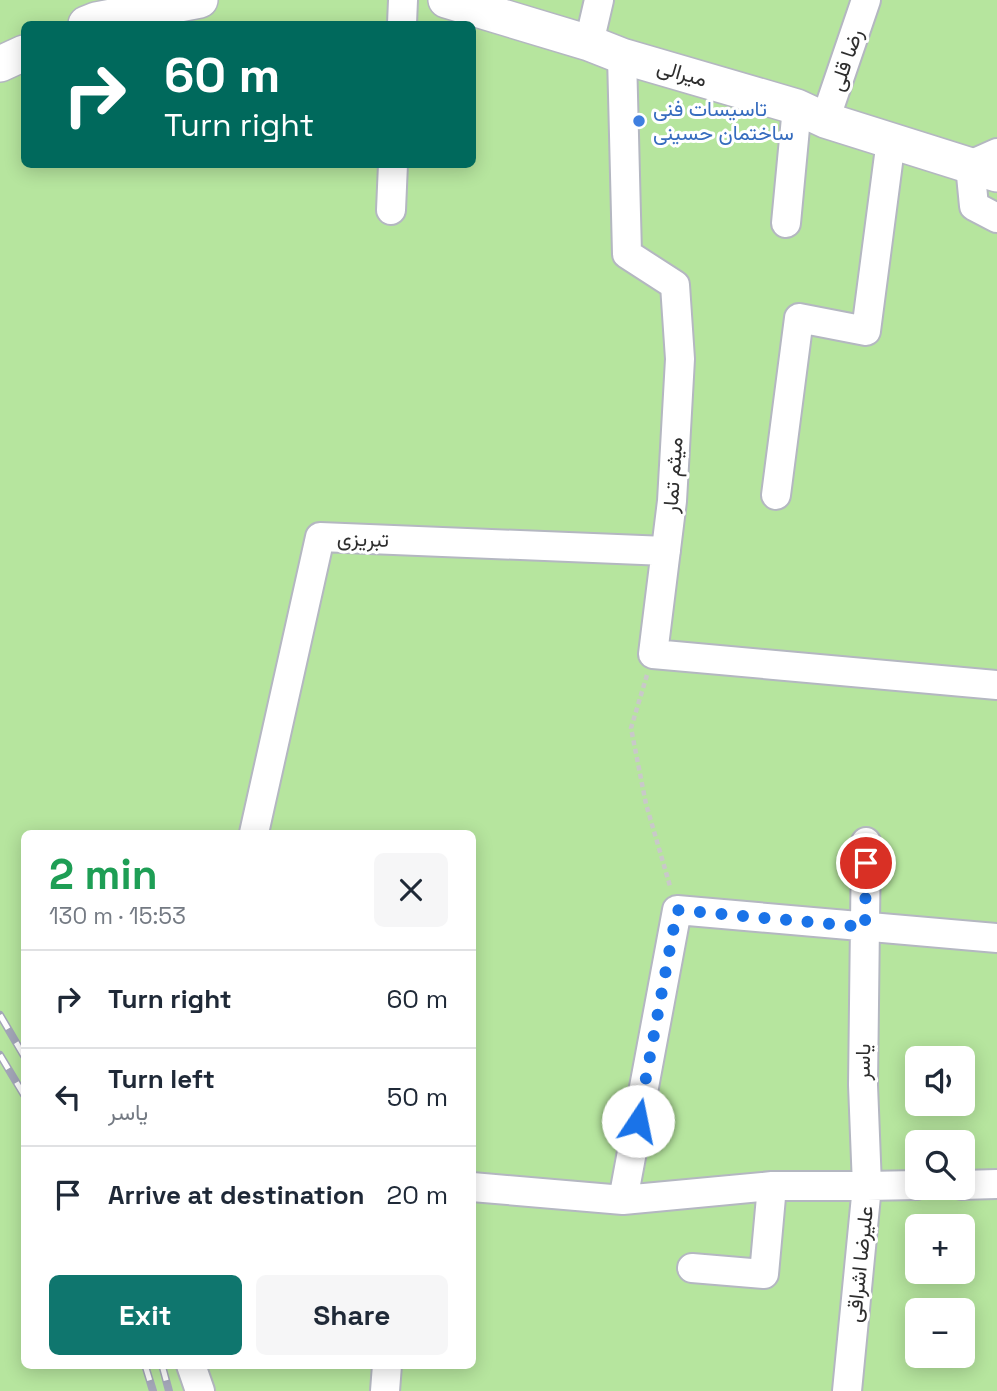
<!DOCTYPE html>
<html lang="en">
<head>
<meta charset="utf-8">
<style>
	:root { --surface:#fff; --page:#f6f6f7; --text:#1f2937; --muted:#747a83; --line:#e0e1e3; --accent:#0f766e }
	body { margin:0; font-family:"Space Grotesk",Vazirmatn,sans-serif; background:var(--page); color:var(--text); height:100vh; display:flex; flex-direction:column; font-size:26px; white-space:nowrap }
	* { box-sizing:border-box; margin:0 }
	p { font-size:23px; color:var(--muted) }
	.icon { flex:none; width:38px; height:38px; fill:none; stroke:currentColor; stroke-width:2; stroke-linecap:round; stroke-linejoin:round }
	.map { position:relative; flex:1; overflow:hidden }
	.details { position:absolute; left:21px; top:830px; width:455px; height:539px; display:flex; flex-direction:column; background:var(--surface); border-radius:10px; box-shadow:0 4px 18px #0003 }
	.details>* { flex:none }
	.guide { position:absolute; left:21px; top:21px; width:455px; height:147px; border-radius:10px; box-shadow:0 4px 18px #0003; background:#00695c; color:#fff; overflow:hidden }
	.buttons { position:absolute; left:905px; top:1046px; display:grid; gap:14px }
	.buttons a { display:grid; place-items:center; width:70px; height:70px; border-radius:10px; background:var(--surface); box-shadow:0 4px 18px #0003; font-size:35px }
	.pin { position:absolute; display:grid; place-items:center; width:60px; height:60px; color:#fff; margin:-30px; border:4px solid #fff; border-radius:50%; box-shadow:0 2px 7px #0007 }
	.me { position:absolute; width:77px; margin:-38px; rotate:11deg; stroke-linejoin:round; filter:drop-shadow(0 0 5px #0008) }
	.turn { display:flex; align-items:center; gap:24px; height:147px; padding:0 28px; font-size:32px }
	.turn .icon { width:91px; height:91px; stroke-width:2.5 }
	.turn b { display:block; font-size:49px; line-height:60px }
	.round { display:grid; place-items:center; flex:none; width:74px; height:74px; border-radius:10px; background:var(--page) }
	.summary { display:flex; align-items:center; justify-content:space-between; height:119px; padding:0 28px }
	h1 { font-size:42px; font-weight:700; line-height:52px; color:#1e9e55 }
	.button { display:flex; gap:14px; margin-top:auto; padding:14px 28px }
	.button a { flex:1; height:80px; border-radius:10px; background:var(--accent); color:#fff; font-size:28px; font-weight:700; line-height:80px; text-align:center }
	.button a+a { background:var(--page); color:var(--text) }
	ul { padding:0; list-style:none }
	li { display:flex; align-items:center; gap:21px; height:98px; padding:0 28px; border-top:2px solid var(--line) }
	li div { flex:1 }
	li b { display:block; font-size:26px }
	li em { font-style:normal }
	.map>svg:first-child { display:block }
</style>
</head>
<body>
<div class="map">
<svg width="997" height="1391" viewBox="0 0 997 1391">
	<rect width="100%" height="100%" fill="#efe9e1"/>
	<path fill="#b6e59e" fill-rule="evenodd" d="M0 0H997V1391H0ZM24 24H472V164H24ZM24 833H472V1365H24ZM917 1059H962V1104H917ZM917 1143H962V1188H917ZM917 1227H962V1272H917ZM917 1311H962V1356H917Z"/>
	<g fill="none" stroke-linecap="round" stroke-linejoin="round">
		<g stroke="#b4b7c1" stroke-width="32">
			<path id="minor" d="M402 24 403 0
				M589 43 599 0
				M622 56 627 254 675 285 680 359 672 501 653 654 997 685
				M825 120 866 0
				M997 153 970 165 974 206 997 218
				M391 210 393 164
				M786 223 797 107
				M776 495 799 318 866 331 891 140
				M254 833 320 537 666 551
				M962 1185 997 1184
				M472 1187 623 1200 677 910 997 938
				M623 1200 772 1186H867L863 1085 866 842
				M692 1268 764 1274 772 1186
				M191 1365 200 1391
				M385 1391 387 1365
				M847 1391 867 1186 917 1185"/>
		</g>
		<g stroke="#b4b7c1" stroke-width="38">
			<path id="tertiary" d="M446 0 589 43 622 56 797 107 825 120 997 174
				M86 24 96 20 200 0
				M0 64 24 53"/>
		</g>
		<path stroke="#c9c9c9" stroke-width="4.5" stroke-dasharray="5 3.5" stroke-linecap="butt" d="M647 675 631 728 646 804 670 886"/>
		<use href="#minor" stroke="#fff" stroke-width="28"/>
		<use href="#tertiary" stroke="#fff" stroke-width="35"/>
		<g stroke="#a3a6b8" stroke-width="8">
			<path id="rail" d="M0 1015 24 1056
				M0 1055 24 1095
				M145 1365 153 1391
				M162 1365 169 1391"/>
		</g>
		<use href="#rail" stroke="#fff" stroke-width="5" stroke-dasharray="16" stroke-linecap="butt"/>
	</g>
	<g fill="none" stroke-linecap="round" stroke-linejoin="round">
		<path stroke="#1a73e8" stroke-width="12" stroke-dasharray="0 21.6" d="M638 1121 677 910 865 927 866 863"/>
	</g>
	<circle fill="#3f7fe0" stroke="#fff" stroke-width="2.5" cx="639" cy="121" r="7"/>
	<g text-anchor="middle" stroke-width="6" stroke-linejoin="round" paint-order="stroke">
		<g font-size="21" fill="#2e2e2e" stroke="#fff">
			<text transform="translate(846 60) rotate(-71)" y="7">رضا قلی</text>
			<text transform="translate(682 73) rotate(16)" y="7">میرالی</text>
			<text transform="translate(673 475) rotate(-86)" y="7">میثم تمار</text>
			<text transform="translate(363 539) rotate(2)" y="7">تبریزی</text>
			<text transform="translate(863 1062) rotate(-89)" y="7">یاسر</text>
			<text transform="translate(860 1264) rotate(-84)" y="7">علیرضا اشراقی</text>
		</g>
		<g font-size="21" fill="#366cbe" stroke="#fff" text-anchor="start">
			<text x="653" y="116">تاسیسات فنی<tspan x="653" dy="24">ساختمان حسینی</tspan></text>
		</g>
	</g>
</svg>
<div class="buttons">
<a><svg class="icon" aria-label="sound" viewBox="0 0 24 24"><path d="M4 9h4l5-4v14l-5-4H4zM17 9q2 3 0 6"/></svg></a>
<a><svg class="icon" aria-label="search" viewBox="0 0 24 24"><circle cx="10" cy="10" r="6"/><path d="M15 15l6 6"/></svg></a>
<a>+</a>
<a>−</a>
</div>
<div class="pin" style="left:866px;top:863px;background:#d93025"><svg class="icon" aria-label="arrive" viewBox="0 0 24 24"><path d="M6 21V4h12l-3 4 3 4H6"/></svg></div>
<svg class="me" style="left:638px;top:1121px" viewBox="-20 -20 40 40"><circle r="19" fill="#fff"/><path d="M0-13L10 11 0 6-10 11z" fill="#1a73e8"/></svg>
<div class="guide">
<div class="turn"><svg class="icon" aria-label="right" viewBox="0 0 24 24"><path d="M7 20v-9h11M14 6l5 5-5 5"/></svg><div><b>60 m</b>Turn right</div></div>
</div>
<section class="details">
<div class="summary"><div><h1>2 min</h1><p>130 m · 15:53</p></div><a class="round"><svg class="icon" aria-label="close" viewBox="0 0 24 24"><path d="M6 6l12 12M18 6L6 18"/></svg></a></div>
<ul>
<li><svg class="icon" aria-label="right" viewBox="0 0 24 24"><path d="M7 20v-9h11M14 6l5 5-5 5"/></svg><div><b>Turn right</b></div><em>60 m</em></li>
<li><svg class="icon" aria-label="left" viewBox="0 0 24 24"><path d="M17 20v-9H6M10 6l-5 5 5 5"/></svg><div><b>Turn left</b><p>یاسر</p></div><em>50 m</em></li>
<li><svg class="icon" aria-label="arrive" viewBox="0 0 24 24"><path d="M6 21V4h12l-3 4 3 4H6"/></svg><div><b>Arrive at destination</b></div><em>20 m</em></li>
</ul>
<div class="button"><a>Exit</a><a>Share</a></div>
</section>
</div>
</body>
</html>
